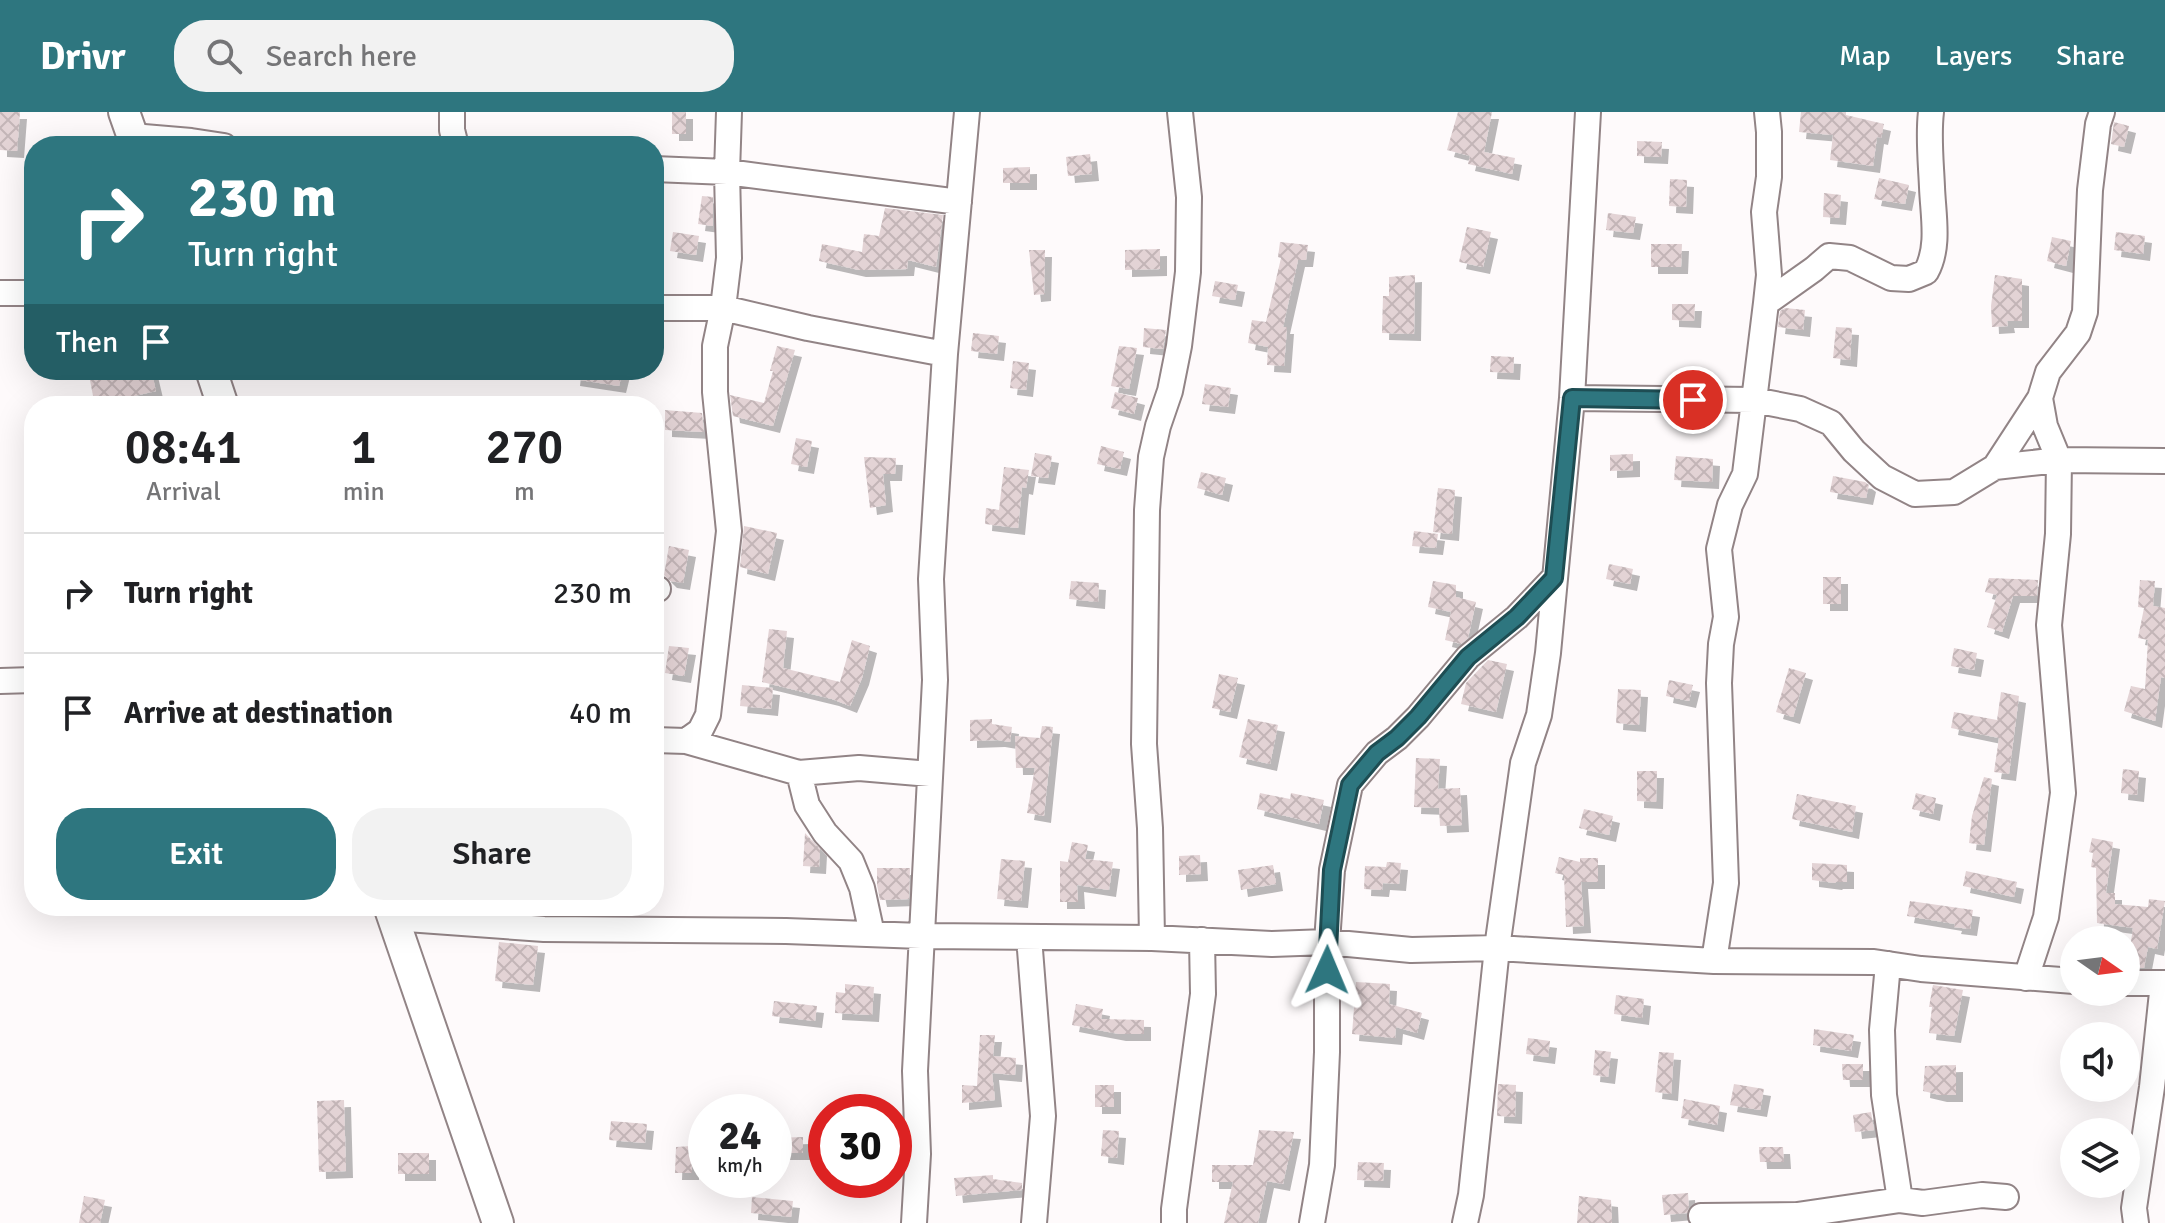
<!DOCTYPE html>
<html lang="en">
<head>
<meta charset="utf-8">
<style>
	:root { --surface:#fff; --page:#f2f2f2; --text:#202124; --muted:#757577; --line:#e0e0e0; --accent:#2e767f }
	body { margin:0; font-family:Signika,sans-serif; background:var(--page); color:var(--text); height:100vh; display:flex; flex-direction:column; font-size:30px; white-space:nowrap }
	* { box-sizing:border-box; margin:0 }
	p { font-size:26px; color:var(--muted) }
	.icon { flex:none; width:44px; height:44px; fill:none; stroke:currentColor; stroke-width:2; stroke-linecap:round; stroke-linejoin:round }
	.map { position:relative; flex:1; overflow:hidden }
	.sheet { position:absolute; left:24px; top:284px; width:640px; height:520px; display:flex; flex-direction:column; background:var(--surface); border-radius:32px; box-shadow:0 8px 32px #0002 }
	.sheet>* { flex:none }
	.top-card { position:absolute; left:24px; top:24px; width:640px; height:244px; border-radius:32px; box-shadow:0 8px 32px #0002; background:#2e767f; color:#fff; overflow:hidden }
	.needle { width:52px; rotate:104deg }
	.buttons { position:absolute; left:2060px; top:814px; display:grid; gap:16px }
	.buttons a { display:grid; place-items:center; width:80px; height:80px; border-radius:50%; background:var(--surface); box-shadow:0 8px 32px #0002; font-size:40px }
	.speed { position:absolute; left:688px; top:982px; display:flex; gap:16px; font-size:40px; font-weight:700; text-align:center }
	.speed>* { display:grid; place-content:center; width:104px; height:104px; border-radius:50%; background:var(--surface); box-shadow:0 8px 32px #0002; line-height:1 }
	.speed small { font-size:20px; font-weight:400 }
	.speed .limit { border:12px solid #d22; background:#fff; color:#111 }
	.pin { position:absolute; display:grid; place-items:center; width:68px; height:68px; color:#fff; margin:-34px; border:4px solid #fff; border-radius:50%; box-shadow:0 2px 8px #0007 }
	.me { position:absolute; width:88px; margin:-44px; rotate:1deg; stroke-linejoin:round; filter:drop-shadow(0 0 6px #0008) }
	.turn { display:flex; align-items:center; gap:28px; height:168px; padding:0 32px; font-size:36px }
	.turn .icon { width:104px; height:104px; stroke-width:2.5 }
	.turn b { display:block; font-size:56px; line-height:68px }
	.then { display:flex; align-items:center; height:76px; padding:0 32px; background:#0003; gap:16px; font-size:30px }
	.eta { display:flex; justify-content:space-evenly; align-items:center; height:136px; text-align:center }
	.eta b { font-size:48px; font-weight:600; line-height:56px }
	.primary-button { display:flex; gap:16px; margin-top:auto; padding:16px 32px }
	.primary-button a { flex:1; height:92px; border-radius:32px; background:var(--accent); color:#fff; font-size:32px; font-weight:600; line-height:92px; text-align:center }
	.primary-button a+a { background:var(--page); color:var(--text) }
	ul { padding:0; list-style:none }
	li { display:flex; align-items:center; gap:24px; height:120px; padding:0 32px; border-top:2px solid var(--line) }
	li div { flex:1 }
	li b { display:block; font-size:30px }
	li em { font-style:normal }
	header { display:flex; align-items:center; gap:48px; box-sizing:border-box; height:112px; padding:0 40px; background:var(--accent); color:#fff }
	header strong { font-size:38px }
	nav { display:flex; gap:44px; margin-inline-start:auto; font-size:28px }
	.search { width:560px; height:72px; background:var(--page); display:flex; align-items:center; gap:20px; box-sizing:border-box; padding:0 28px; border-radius:32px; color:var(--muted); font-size:30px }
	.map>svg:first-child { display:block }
</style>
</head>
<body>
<header>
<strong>Drivr</strong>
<div class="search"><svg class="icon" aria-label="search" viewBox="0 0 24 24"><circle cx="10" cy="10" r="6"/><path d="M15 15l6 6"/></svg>Search here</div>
<nav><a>Map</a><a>Layers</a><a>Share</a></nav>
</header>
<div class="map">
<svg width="2165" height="1111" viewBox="0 0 2165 1111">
	<defs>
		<pattern id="building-cross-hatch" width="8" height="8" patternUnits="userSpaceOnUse" patternTransform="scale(2)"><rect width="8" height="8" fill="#e3d3d5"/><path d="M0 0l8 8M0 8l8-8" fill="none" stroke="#c3b5b7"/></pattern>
		<filter id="shadow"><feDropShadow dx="7" dy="7" stdDeviation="0" flood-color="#0004"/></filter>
	</defs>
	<rect width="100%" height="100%" fill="#fefafb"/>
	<path fill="url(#building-cross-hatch)" filter="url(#shadow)" d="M0 0H20L17 39 0 38Z
		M672 0H686V22H672Z
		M1458 0H1492L1484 40 1515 46 1512 62 1468 52 1470 44 1447 38Z
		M1801 0H1846V3L1884 12 1881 26 1877 25 1873 54 1830 48 1833 23 1799 20Z
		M2114 10 2129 14 2124 35 2111 32Z
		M1637 29 1662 30 1661 45 1637 44Z
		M1090 42 1092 62 1068 64 1066 45Z
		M1030 55V71H1003V56Z
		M1879 66 1909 73 1905 92 1874 87Z
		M1670 67 1687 68 1686 95 1669 94Z
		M1824 81 1841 83 1839 106 1823 105Z
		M702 84 713 85V114L698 112Z
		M885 96 943 103 936 155 908 148 907 157 859 158 819 149 822 132 862 140 864 122 879 124Z
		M1608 101 1636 105 1633 121 1606 118Z
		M1467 115 1491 120 1483 155 1459 150Z
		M673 120 699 124 696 143 670 139Z
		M2116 120 2145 124 2143 142 2114 138Z
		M2052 125 2071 129 2066 154 2047 149Z
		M1280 130 1308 133 1306 148H1298L1283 215H1287L1284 254 1267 253 1268 235 1248 231 1252 208 1266 210 1281 146 1278 145Z
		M1651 132H1682L1681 155H1651Z
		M1160 137V157L1125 158V138Z
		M1029 138H1045L1044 182 1034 183Z
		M1415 163 1414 222 1382 221 1383 184H1389V165Z
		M1995 163 2022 167V209H2007L2008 214 1992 215 1991 194Z
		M1215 169 1238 173 1235 188 1212 184Z
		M1672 192H1695L1694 209 1672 208Z
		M1785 196 1805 198 1803 218 1778 215 1780 199Z
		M1836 215 1852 216 1850 248 1833 246Z
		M1144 216 1166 218 1163 237 1143 235Z
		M973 221 999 224 997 242 971 239Z
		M777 234 795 238 773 314 733 304 730 283 764 291 773 259H770Z
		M1119 234 1137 236 1129 277 1111 274Z
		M1491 244 1514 245 1513 261 1490 260Z
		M1013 249 1029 251 1026 278 1010 276Z
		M88 258H151L156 279 121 287 122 294H95Z
		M574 258H623L619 274 573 267Z
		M1205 272 1231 276 1228 295 1202 292Z
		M1115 280 1138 286 1134 302 1111 296Z
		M665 298 702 301 704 320 665 318Z
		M796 326 812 329 807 355 791 352Z
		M1101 334 1124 340 1120 357 1097 352Z
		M1035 341 1052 344 1048 366 1031 364Z
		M1633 342V358L1610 359V343Z
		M1676 344 1713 347 1712 370 1674 368Z
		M864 345 896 346 895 362H883L886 393 870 396Z
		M1004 355 1029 358 1026 376 1022 375 1018 416 985 412 986 396 999 398Z
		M1201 360 1226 366 1222 383 1197 376Z
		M1833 364 1865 370 1869 373 1866 386 1830 380Z
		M1438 376 1455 378 1452 422 1433 420Z
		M744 414 777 421 768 462 740 455Z
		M1414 419 1438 422 1436 436 1412 434Z
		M669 434 689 438 683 471 670 469 664 463Z
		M1609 452 1633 457 1630 472 1606 467Z
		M1823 465H1841V492H1823Z
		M1989 466 2038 468 2037 484H2013L2002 520 1987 515 1997 483 1985 480Z
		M2140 468 2155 469 2153 494 2165 496V566L2161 565 2155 609 2124 599 2131 574 2145 577 2148 528 2138 526 2144 496 2138 495Z
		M1071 469 1099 471 1098 490 1069 487Z
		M1433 469 1456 473V485L1476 490 1468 526 1461 532 1445 528 1451 500 1428 495Z
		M769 517 787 519 783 556 840 570 852 528 870 534 862 566 850 594 832 587 762 570Z
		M669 534 689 536 684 564 665 561Z
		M1954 536 1977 541 1974 558 1951 554Z
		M1488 548 1507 552 1496 600 1461 592 1466 571Z
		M1789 556 1806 561 1793 605 1776 600Z
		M1219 562 1238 566 1230 600 1212 596Z
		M1669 568 1693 573 1689 589 1666 584Z
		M742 573 773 576 771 597 740 594Z
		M1618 577 1641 578 1639 613 1616 611Z
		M2001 580 2019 584 2009 662 1994 660 1999 626 1951 616 1954 600 1997 608Z
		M992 607V612L1012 615 1010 630 998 628 970 629V608Z
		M1248 607 1278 613 1270 652 1239 645Z
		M1042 614 1053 615 1044 704 1027 701 1035 656H1016L1015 624 1040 626Z
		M1416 646 1440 647 1438 677 1460 676 1462 713 1440 714 1439 696 1414 695Z
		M2123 657 2139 659 2137 683 2121 681Z
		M1637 659H1657L1656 690 1637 689Z
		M1984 665 1992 667 1984 733 1969 731 1972 704Z
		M1260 681 1290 687 1291 681 1324 688 1319 712 1257 697Z
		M1916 681 1936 686 1933 702 1912 697Z
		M1797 682 1856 694 1852 720 1792 707Z
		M1584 697 1613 704 1609 723 1579 716Z
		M805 721 820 737 819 755 803 754Z
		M2092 726 2113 730 2106 781H2115V792L2148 795 2149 787 2165 789 2157 837 2148 835 2144 856H2127L2133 816 2097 811 2096 756 2091 755 2093 741 2089 740Z
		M1072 730 1088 733 1085 747 1113 750 1109 778 1077 773 1078 790H1060V749L1068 750Z
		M1200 743 1201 762 1179 763V744Z
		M1559 745 1580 750V746H1598V770H1581L1584 814 1566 815 1564 763 1555 761Z
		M1001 747 1025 749 1021 789 997 787Z
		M1387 750 1401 751 1399 772 1383 771 1382 778 1364 777 1365 754 1386 755Z
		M1812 751 1847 753V770H1836L1835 771 1812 768Z
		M1273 753 1276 772 1241 778 1238 758Z
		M877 756H910L909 787 880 788 877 773Z
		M1966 759 2017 770 2014 785 1963 774Z
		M1910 789 1973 798 1970 817 1954 815 1955 812 1907 804Z
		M499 830 538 834 533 873 495 869Z
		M1356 870 1390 872 1389 892 1422 901 1417 921 1396 915 1395 926 1352 922Z
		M845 872 874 875 872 903 835 901 836 880 845 881Z
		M1933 873 1963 878 1954 924 1929 921 1932 895H1929Z
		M1616 883 1644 887 1642 906 1614 902Z
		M774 889 817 894 815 909 772 904Z
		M1076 892 1103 897 1101 907 1144 908V922H1119L1072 913Z
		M1814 917 1854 923 1851 939 1813 933Z
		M980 923H995L993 944 1016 946 1015 963 992 961 995 988 962 991V973L977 974Z
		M1528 926 1550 929 1548 945 1526 942Z
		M1595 938 1611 940 1608 965 1593 963Z
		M1659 940 1674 941 1671 982 1655 980Z
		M1842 952H1863V968H1843Z
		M1956 953V983H1940L1923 979 1925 954Z
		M1498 972 1516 973 1515 1005 1497 1004Z
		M1734 972 1764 977 1760 998 1730 993Z
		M1095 973H1114V995H1095Z
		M1684 987 1720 994 1717 1013 1681 1006Z
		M344 988 346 1059 319 1060 317 989Z
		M1871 1000 1874 1018 1855 1020 1853 1003Z
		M611 1009 647 1012 645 1031 609 1028Z
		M1103 1018 1119 1019 1117 1046 1101 1044Z
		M1259 1018 1294 1020 1283 1072 1267 1069 1258 1111H1224L1233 1070H1212V1053H1253Z
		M803 1025V1041H774V1026Z
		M692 1034V1061H675L676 1035Z
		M1759 1035H1783L1784 1050H1760Z
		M398 1041H429V1062H398Z
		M1358 1050 1384 1051 1383 1069 1357 1068Z
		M993 1063V1067L1022 1071V1078L956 1084 954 1066Z
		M1688 1081 1689 1095 1687 1101 1664 1103 1662 1083Z
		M84 1084 105 1088 100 1111H79Z
		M1579 1084 1611 1088 1612 1111H1577Z
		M752 1085 793 1089 791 1105 751 1101Z"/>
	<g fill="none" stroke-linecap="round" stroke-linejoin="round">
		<g stroke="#928486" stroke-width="28">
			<path id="minor" d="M452 0V18L456 34
				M132 24 191 29 224 34
				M654 57 727 60 959 90
				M0 181H34
				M1766 191 1814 157 1829 144 1850 146 1891 166 1909 167 1926 160C1940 135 1933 103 1932 75 1931 51 1928 24 1931 0
				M654 196H723L808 216 945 242
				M1572 286 1754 288 1800 297 1831 311 1854 339 1882 365 1915 382 1954 380 1995 355 2040 286 2048 260 2078 221 2085 200 2090 78 2098 12 2102 0
				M1995 355 2059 348 2165 349
				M654 477H658
				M0 569 34 568
				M654 628 686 629 799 661 859 656 930 662
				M686 629 700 619 708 603 729 419 715 280V234L723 196 729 146 727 60 729 0
				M799 661 807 693 825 721 851 749 862 776 872 822
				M393 806 544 817 786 819 921 824 1152 826 1272 832 1327 830 1411 838 1497 836 1714 849 1874 850 1921 857 2074 869
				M1029 825 1043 1004 1034 1111
				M1152 826 1150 716 1144 632 1147 398 1151 345 1158 314 1170 279 1179 234 1188 160 1189 85 1180 0
				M1714 849 1726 771 1719 571 1721 532 1726 505 1719 437 1730 393 1745 362 1766 191 1769 163 1764 100 1769 65V20L1767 0
				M1888 852 1882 918 1884 983 1900 1088
				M2026 866 2046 805 2063 681 2049 513 2058 422 2059 348 2045 314 2040 286
				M2126 871H2165
				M1701 1104 1797 1103 1900 1088 1923 1091 1982 1083 2006 1085
				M914 1111 918 1042 915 959 935 568 931 467 945 242 967 0
				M1174 1111V1097L1203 882 1202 828
				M1312 1111 1322 1053 1327 940V830L1332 758 1350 673 1377 641 1397 626 1418 605 1468 545 1517 505 1554 466
				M1465 1111 1471 1083 1497 836 1523 651 1539 603 1548 541 1572 286 1588 0
				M2136 1111 2134 1096 2152 975 2163 871"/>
		</g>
		<g stroke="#928486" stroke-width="34">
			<path id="tertiary" d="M124 0 136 34
				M211 258 223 294
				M389 794 498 1111"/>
		</g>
		<use href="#minor" stroke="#fff" stroke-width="24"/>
		<use href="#tertiary" stroke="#fff" stroke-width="30"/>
	</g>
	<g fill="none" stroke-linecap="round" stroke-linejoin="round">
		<g stroke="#1e4d53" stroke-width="20">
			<path id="route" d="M1327 858 1332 758 1350 673 1377 641 1397 626 1418 605 1468 545 1517 505 1554 466 1572 286 1693 288"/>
		</g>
		<use href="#route" stroke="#2e767f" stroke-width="14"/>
	</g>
</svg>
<div class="buttons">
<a><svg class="needle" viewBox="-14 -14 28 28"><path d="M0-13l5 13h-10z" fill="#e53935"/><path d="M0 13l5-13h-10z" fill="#757577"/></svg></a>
<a><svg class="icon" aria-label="sound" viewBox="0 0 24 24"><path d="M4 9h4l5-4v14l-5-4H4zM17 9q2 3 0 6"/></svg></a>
<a><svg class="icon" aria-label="layers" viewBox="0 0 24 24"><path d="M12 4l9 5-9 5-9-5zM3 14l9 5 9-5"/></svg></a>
</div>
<div class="speed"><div>24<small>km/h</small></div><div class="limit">30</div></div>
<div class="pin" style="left:1693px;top:288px;background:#d93025"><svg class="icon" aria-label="arrive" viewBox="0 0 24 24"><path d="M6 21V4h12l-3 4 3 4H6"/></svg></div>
<svg class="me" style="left:1327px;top:858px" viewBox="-20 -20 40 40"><path d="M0-17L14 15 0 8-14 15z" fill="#2e767f" stroke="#fff" stroke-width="4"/></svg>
<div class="top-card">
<div class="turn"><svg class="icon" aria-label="right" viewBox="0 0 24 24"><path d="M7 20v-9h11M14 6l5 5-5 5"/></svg><div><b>230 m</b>Turn right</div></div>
<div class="then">Then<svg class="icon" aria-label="arrive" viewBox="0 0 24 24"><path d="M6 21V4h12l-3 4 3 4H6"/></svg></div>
</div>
<section class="sheet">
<div class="eta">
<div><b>08:41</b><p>Arrival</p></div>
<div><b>1</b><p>min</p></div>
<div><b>270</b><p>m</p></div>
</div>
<ul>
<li><svg class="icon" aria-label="right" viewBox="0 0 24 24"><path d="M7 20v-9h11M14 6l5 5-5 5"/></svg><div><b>Turn right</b></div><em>230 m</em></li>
<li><svg class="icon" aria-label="arrive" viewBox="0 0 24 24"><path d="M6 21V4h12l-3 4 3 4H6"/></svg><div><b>Arrive at destination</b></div><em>40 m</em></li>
</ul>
<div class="primary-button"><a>Exit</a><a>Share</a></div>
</section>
</div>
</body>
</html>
